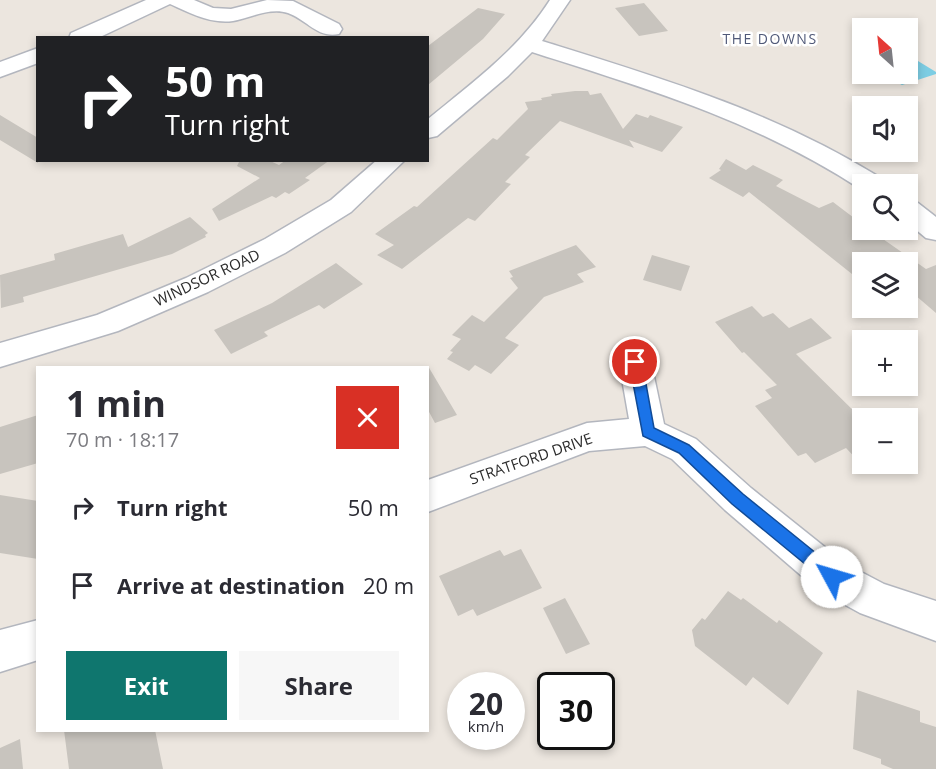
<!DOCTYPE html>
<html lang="en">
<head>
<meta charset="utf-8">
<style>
	:root { --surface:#fff; --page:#f7f7f7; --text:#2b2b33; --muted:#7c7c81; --accent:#0f766e }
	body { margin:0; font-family:"Open Sans",sans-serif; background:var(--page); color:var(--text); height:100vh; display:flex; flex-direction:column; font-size:22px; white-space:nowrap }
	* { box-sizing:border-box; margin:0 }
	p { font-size:20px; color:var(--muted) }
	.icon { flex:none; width:33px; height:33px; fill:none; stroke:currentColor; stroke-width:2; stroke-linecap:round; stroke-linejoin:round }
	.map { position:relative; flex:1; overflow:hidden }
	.details { position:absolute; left:36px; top:366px; width:393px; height:366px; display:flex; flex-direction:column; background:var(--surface); border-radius:0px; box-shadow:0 3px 9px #0003 }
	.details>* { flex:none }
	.banner { position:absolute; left:36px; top:36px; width:393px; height:126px; border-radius:0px; box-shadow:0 3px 9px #0003; background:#202124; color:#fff; overflow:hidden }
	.needle { width:39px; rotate:333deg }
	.buttons { position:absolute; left:852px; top:18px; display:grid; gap:12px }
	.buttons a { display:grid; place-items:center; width:66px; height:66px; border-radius:0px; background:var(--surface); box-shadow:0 3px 9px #0003; font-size:30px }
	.speed { position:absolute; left:447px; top:672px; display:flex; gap:12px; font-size:30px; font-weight:700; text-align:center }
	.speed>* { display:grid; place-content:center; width:78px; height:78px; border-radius:50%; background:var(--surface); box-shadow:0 3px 9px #0003; line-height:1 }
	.speed small { font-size:15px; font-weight:400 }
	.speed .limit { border:3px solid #111; border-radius:9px; background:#fff; color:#111 }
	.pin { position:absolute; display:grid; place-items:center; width:51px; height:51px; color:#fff; margin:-26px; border:3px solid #fff; border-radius:50%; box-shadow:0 2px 6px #0007 }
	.me { position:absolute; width:66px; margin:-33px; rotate:309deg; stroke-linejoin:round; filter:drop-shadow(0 0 4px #0008) }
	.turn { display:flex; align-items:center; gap:21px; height:126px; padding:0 30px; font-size:27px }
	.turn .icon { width:78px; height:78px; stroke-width:2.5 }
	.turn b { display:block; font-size:42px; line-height:51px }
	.round { display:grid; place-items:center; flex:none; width:63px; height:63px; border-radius:0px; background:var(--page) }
	.summary { display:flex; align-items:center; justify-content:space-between; height:102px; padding:0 30px }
	h1 { font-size:36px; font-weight:700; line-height:45px }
	.action { display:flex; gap:12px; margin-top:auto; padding:12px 30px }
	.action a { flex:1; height:69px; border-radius:0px; background:var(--accent); color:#fff; font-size:24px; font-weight:700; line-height:69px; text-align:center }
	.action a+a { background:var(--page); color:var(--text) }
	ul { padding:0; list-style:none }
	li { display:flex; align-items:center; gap:18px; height:78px; padding:0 30px }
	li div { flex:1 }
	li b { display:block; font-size:22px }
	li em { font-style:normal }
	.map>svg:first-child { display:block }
</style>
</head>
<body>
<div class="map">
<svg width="936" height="769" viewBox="0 0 936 769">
	<rect width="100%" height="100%" fill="#ece6df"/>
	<path fill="#7dcde3" d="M918 61 936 72V74L902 85 882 74H908V64Z"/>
	<path fill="#c8c4be" d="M644 3 668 31 639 36 615 8Z
		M478 8 505 14 483 39 428 85V46Z
		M575 91H588L590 95 601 93 623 129 636 114 648 118 650 115 683 127 662 152 629 140 634 148 560 121 525 155 530 157 505 182 511 184 475 221 468 218 402 269 377 255 394 245 375 234 414 206 417 207 493 138 497 140 528 109 525 102 542 100 541 98 552 96 551 94Z
		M0 115 38 138V163L0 140Z
		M726 159 746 170 753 165 783 180 776 186 819 208 833 202 862 224V230H870L926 269 936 265V313L908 289V262H862V282L749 192 743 197 709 178 721 170 719 169Z
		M240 160H268L279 165 286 160H330L305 178 310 180 289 194 285 192 276 198 272 196 219 221 212 209 260 178 237 166Z
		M190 217 208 233 205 235 206 237 172 254 23 297 24 302 1 308 0 275 55 260 54 254 123 234 128 247Z
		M576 245 596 267 577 274 584 282 544 297 505 338 519 345 491 374 475 365 469 371 447 359 453 352 450 351 461 339 452 335 472 315 484 322 518 288 510 278 513 277 509 271Z
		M652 255 690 266 681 291 643 280Z
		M336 263 363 284 324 309 319 305 264 332 268 336 231 354 214 330 272 303Z
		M752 306 763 317 773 313 789 328 811 318 832 338 796 354 862 419V465L846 448 815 463 806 453 798 456 755 406 772 398 765 390 777 385 744 352 742 353 715 322Z
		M428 366 457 415 435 423 428 410Z
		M38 415V463L0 474V427Z
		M0 495 38 501V559L0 553Z
		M521 549 542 588 477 616 473 609 458 616 439 576 500 550 504 556Z
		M728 591 741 600 743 598 777 623 779 620 823 653 788 705 753 677 746 686 695 646 692 630 702 618 705 620Z
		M565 598 590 644 566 654 543 608Z
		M857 690 920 711V722L936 727V769H893L881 764V759L853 749Z
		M64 730H155L163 769H69Z
		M20 739 23 769H0V748Z"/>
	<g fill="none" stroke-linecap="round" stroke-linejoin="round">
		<g stroke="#b3b6be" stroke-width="3">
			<path id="minor" d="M146 0H194L213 8 231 9 267 0 293 1 339 24 342 29 339 34C318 39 306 19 288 13 270 7 250 18 233 21 210 24 190 13 170 4L98 38H69L71 33Z
				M550 0H570L542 41C664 79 772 111 881 178L885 184H862V190C756 121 651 90 532 52L508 76 437 136 428 138V119C472 83 519 49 550 0Z
				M38 48V63L0 77V62Z
				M377 160H405L351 212 285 253 208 292 118 331 0 367V343L97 315 186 278 265 239 331 200Z
				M908 200 918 203 936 217V240L926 238 908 223Z
				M635 350 646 353 651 362 664 424 696 439 751 488 846 564 884 584 936 601V641L860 613 818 590 725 510 672 459 645 446 589 451 428 512V480L587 423 629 419 619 362 624 353Z
				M38 620V660L0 672V630Z"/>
		</g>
		<use href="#minor" fill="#fff" fill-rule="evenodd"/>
	</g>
	<path fill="#1a73e8" stroke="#114b97" stroke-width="1.5" d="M635 357 642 362 654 428 689 445 743 494 838 571 841 577 838 582 832 584 827 582 732 504 679 453 643 436 629 362Z"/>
	<g text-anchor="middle" stroke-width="5" stroke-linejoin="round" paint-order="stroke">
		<g font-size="14" letter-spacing="1.5" fill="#505978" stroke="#fff">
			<text x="770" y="44">THE DOWNS</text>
		</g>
		<g font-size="15" fill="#2c2c2c" stroke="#fff">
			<text transform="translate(207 278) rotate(-25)" y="5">WINDSOR ROAD</text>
			<text transform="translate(531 459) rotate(-19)" y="5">STRATFORD DRIVE</text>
		</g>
	</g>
</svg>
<div class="buttons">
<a><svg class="needle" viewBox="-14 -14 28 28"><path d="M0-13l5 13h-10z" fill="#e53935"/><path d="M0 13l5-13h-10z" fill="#7c7c81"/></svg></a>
<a><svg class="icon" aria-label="sound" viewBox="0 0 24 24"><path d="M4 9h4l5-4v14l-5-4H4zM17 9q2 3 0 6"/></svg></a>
<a><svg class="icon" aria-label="search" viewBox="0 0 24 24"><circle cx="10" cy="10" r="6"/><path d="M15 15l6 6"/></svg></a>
<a><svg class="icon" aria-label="layers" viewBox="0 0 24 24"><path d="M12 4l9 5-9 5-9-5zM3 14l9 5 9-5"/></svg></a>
<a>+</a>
<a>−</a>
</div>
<div class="speed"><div>20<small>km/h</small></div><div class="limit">30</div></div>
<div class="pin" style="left:635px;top:362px;background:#d93025"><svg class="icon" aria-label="arrive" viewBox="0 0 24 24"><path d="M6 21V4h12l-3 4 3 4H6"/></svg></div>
<svg class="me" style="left:832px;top:577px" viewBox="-20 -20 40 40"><circle r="19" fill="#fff"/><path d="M0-13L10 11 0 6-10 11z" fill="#1a73e8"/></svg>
<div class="banner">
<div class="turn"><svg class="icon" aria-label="right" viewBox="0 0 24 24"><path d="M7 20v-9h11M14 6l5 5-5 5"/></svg><div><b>50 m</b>Turn right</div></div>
</div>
<section class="details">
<div class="summary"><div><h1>1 min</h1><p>70 m · 18:17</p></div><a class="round" style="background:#d93025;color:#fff"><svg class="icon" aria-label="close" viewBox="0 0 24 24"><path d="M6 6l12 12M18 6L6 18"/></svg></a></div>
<ul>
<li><svg class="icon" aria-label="right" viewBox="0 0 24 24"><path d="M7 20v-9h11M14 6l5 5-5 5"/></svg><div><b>Turn right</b></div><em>50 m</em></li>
<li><svg class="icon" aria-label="arrive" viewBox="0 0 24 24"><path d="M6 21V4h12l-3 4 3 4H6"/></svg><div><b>Arrive at destination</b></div><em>20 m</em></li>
</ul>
<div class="action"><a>Exit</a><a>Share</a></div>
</section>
</div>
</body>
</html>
